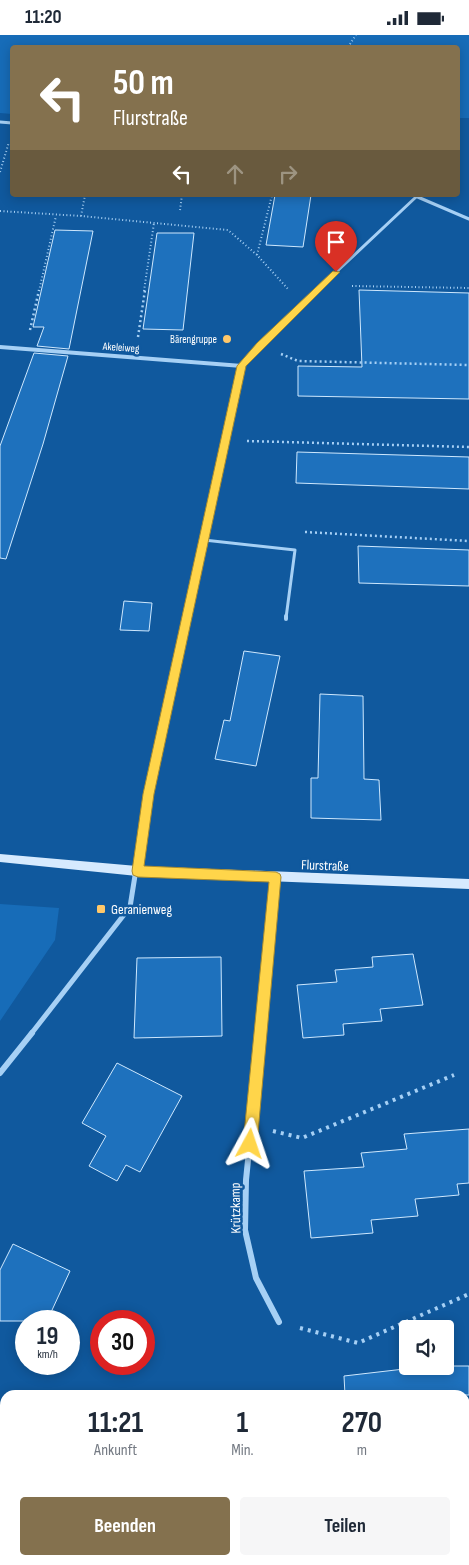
<!DOCTYPE html>
<html lang="de">
<head>
<meta charset="utf-8">
<style>
	:root { --surface:#fff; --page:#f6f6f7; --text:#1f2937; --muted:#747a83; --accent:#84714e }
	body { margin:0; font-family:"Sofia Sans Condensed",sans-serif; background:var(--page); color:var(--text); height:100vh; display:flex; flex-direction:column; font-size:19px; white-space:nowrap }
	* { box-sizing:border-box; margin:0 }
	p { font-size:16px; color:var(--muted) }
	.icon { flex:none; width:28px; height:28px; fill:none; stroke:currentColor; stroke-width:2; stroke-linecap:round; stroke-linejoin:round }
	.map { position:relative; flex:1; overflow:hidden }
	.panel { position:absolute; left:0px; top:1355px; width:470px; height:175px; display:flex; flex-direction:column; background:var(--surface); border-radius:15px 15px 0 0; box-shadow:0 2px 12px #0003 }
	.panel>* { flex:none }
	.hud { position:absolute; left:10px; top:10px; width:450px; height:152px; border-radius:5px; box-shadow:0 2px 12px #0003; background:#84714e; color:#fff; overflow:hidden }
	.tools { position:absolute; left:399px; top:1285px; display:grid; gap:10px }
	.tools a { display:grid; place-items:center; width:55px; height:55px; border-radius:5px; background:var(--surface); box-shadow:0 2px 12px #0003; font-size:25px }
	.speed { position:absolute; left:15px; top:1275px; display:flex; gap:10px; font-size:25px; font-weight:700; text-align:center }
	.speed>* { display:grid; place-content:center; width:65px; height:65px; border-radius:50%; background:var(--surface); box-shadow:0 2px 12px #0003; line-height:1 }
	.speed small { font-size:12px; font-weight:400 }
	.speed .limit { border:8px solid #d22; background:#fff; color:#111 }
	.pin { position:absolute; display:grid; place-items:center; width:42px; height:42px; color:#fff; margin:-51px -21px; border-radius:50% 50% 50% 0; rotate:-45deg; box-shadow:0 0 5px #0007 }
	.pin .icon { rotate:45deg }
	.me { position:absolute; width:55px; margin:-28px; rotate:5deg; stroke-linejoin:round; filter:drop-shadow(0 0 4px #0008) }
	.turn { display:flex; align-items:center; gap:18px; height:105px; padding:0 20px; font-size:22px }
	.turn .icon { width:65px; height:65px; stroke-width:2.5 }
	.turn b { display:block; font-size:35px; line-height:42px }
	.lanes { display:flex; align-items:center; height:48px; padding:0 20px; background:#0003; justify-content:center; gap:25px; direction:ltr }
	.lanes .off { opacity:.35 }
	.eta { display:flex; justify-content:space-evenly; align-items:center; height:85px; text-align:center }
	.eta b { font-size:30px; font-weight:700; line-height:35px }
	.action { display:flex; gap:10px; margin-top:auto; padding:10px 20px }
	.action a { flex:1; height:58px; border-radius:5px; background:var(--accent); color:#fff; font-size:20px; font-weight:700; line-height:58px; text-align:center }
	.action a+a { background:var(--page); color:var(--text) }
	.status { display:flex; justify-content:space-between; align-items:center; height:35px; padding:0 25px; background:var(--surface); direction:ltr }
	.status svg { height:14px; fill:currentColor }
	.map>svg:first-child { display:block }
</style>
</head>
<body>
<div class="status"><b>11:20</b><svg viewBox="0 0 49 12"><path d="M0 12V9h3v3zM5 12V6h3v6zM10 12V3h3v9zM15 12V0h3v12zM26 1h20v11H26zM47 4h2v5h-2z"/></svg></div>
<div class="map">
<svg width="469" height="1530" viewBox="0 0 469 1530">
	<rect width="100%" height="100%" fill="#10599e"/>
	<path fill="#176cb8" d="M0 0H469V83H458V12H12V79L0 78Z
		M0 869 59 873 55 905 0 986Z"/>
	<path fill="#1e71bd" stroke="#cee8fe" d="M275 160H311L303 212 266 210Z
		M55 195 93 196 69 314 37 311 44 292H33Z
		M157 198H194L183 295 143 294Z
		M359 255 469 258V364L298 361V331L362 332Z
		M34 318 68 321 43 409 6 524 0 523V411Z
		M297 417 469 422V454L296 448Z
		M358 511 469 515V551L359 548Z
		M124 566 152 568 149 596 120 595Z
		M244 616 280 621 256 731 215 724 224 685 230 686Z
		M320 659 363 661 364 744 379 745 381 785 311 783V743H318Z
		M413 919 423 970 380 974 382 986 343 989 344 1000 303 1003 297 950 337 947 335 935 373 932 372 922Z
		M221 922 222 1001 134 1003 137 923Z
		M117 1028 182 1061 140 1137 126 1130 117 1146 89 1131 106 1101 82 1088Z
		M469 1094V1148L457 1149 459 1160 415 1164 418 1181 371 1185 373 1198 311 1203 304 1136 364 1132 361 1118 407 1114 404 1099Z
		M13 1209 70 1236 47 1286H0V1235Z
		M430 1331H469V1360H345L344 1341Z"/>
	<g fill="none" stroke-linecap="round" stroke-linejoin="round">
		<path stroke="#a6d0f5" stroke-width="2" stroke-dasharray="1 2.5" stroke-linecap="butt" d="M348 12 356 0
			M0 137 9 107
			M180 175 182 160
			M0 176 81 181 228 195 257 220 288 254
			M81 181 85 160
			M257 220 272 160
			M352 251 469 253
			M39 256 56 181
			M144 256 154 188"/>
		<path stroke="#a6d0f5" stroke-width="2.5" stroke-dasharray="2 3" stroke-linecap="butt" d="M30 295 39 255
			M138 302 145 255
			M281 319 298 326 469 330
			M247 406 469 412
			M305 497 469 506"/>
		<path stroke="#a6d0f5" stroke-width="4" stroke-dasharray="3 5" stroke-linecap="butt" d="M273 1096 302 1103 454 1040
			M300 1293 358 1308 469 1259"/>
		<path stroke="#a6d0f5" stroke-width="3" d="M204 505 295 515 286 583"/>
		<path stroke="#a6d0f5" stroke-width="4" d="M286 584V581"/>
		<path stroke="#a6d0f5" stroke-width="3" d="M0 87 12 88
			M413 160 469 184
			M316 256 416 162"/>
		<path stroke="#a6d0f5" stroke-width="4" d="M0 312 242 331
			M187 583 242 331 317 255"/>
		<path stroke="#a6d0f5" stroke-width="5" d="M31 999 130 872 148 759 187 581
			M260 999 276 842"/>
		<path stroke="#a6d0f5" stroke-width="6" d="M261 998 246 1145 245 1195 256 1243 279 1287
			M0 1038 32 998"/>
		<path fill="#d6eafe" fill-rule="evenodd" d="M0 819 137 831 469 844V854L137 841 0 827Z"/>
	</g>
	<path fill="#ffd54a" stroke="#a68a30" d="M333 236 340 237 246 331 154 759 144 831 276 837 280 839 281 842 257 1109 255 1114 250 1116 245 1114 243 1109 269 847 138 842 133 840 132 836 143 759 237 331 257 308Z"/>
	<g fill="#ffc86a" stroke="#10599e" stroke-width="2">
		<circle cx="227" cy="304" r="5"/>
		<rect x="96" y="869" width="10" height="10" rx="2.5"/>
	</g>
	<g text-anchor="middle" stroke-width="5" stroke-linejoin="round" paint-order="stroke">
		<g font-size="11" fill="#fff" stroke="#10599e" text-anchor="end">
			<text x="217" y="308">Bärengruppe</text>
		</g>
		<g font-size="11" fill="#fff" stroke="#10599e">
			<text transform="translate(121 312) rotate(4)" y="4">Akeleiweg</text>
		</g>
		<g font-size="14" fill="#fff" stroke="#10599e">
			<text transform="translate(325 830) rotate(2)" y="5">Flurstraße</text>
			<text transform="translate(235 1173) rotate(-91)" y="5">Krützkamp</text>
		</g>
		<g font-size="14" fill="#fff" stroke="#10599e" text-anchor="start">
			<text x="111" y="879">Geranienweg</text>
		</g>
	</g>
</svg>
<div class="tools">
<a><svg class="icon" aria-label="sound" viewBox="0 0 24 24"><path d="M4 9h4l5-4v14l-5-4H4zM17 9q2 3 0 6"/></svg></a>
</div>
<div class="speed"><div>19<small>km/h</small></div><div class="limit">30</div></div>
<div class="pin" style="left:336px;top:237px;background:#d93025"><svg class="icon" aria-label="arrive" viewBox="0 0 24 24"><path d="M6 21V4h12l-3 4 3 4H6"/></svg></div>
<svg class="me" style="left:250px;top:1109px" viewBox="-20 -20 40 40"><path d="M0-17L14 15 0 8-14 15z" fill="#ffd54a" stroke="#fff" stroke-width="4"/></svg>
<div class="hud">
<div class="turn"><svg class="icon" aria-label="left" viewBox="0 0 24 24"><path d="M17 20v-9H6M10 6l-5 5 5 5"/></svg><div><b>50 m</b>Flurstraße</div></div>
<div class="lanes"><svg class="icon" aria-label="left" viewBox="0 0 24 24"><path d="M17 20v-9H6M10 6l-5 5 5 5"/></svg><svg class="icon off" aria-label="ahead" viewBox="0 0 24 24"><path d="M12 20V5M6 11l6-6 6 6"/></svg><svg class="icon off" aria-label="right" viewBox="0 0 24 24"><path d="M7 20v-9h11M14 6l5 5-5 5"/></svg></div>
</div>
<section class="panel">
<div class="eta">
<div><b>11:21</b><p>Ankunft</p></div>
<div><b>1</b><p>Min.</p></div>
<div><b>270</b><p>m</p></div>
</div>
<div class="action"><a>Beenden</a><a>Teilen</a></div>
</section>
</div>
</body>
</html>
